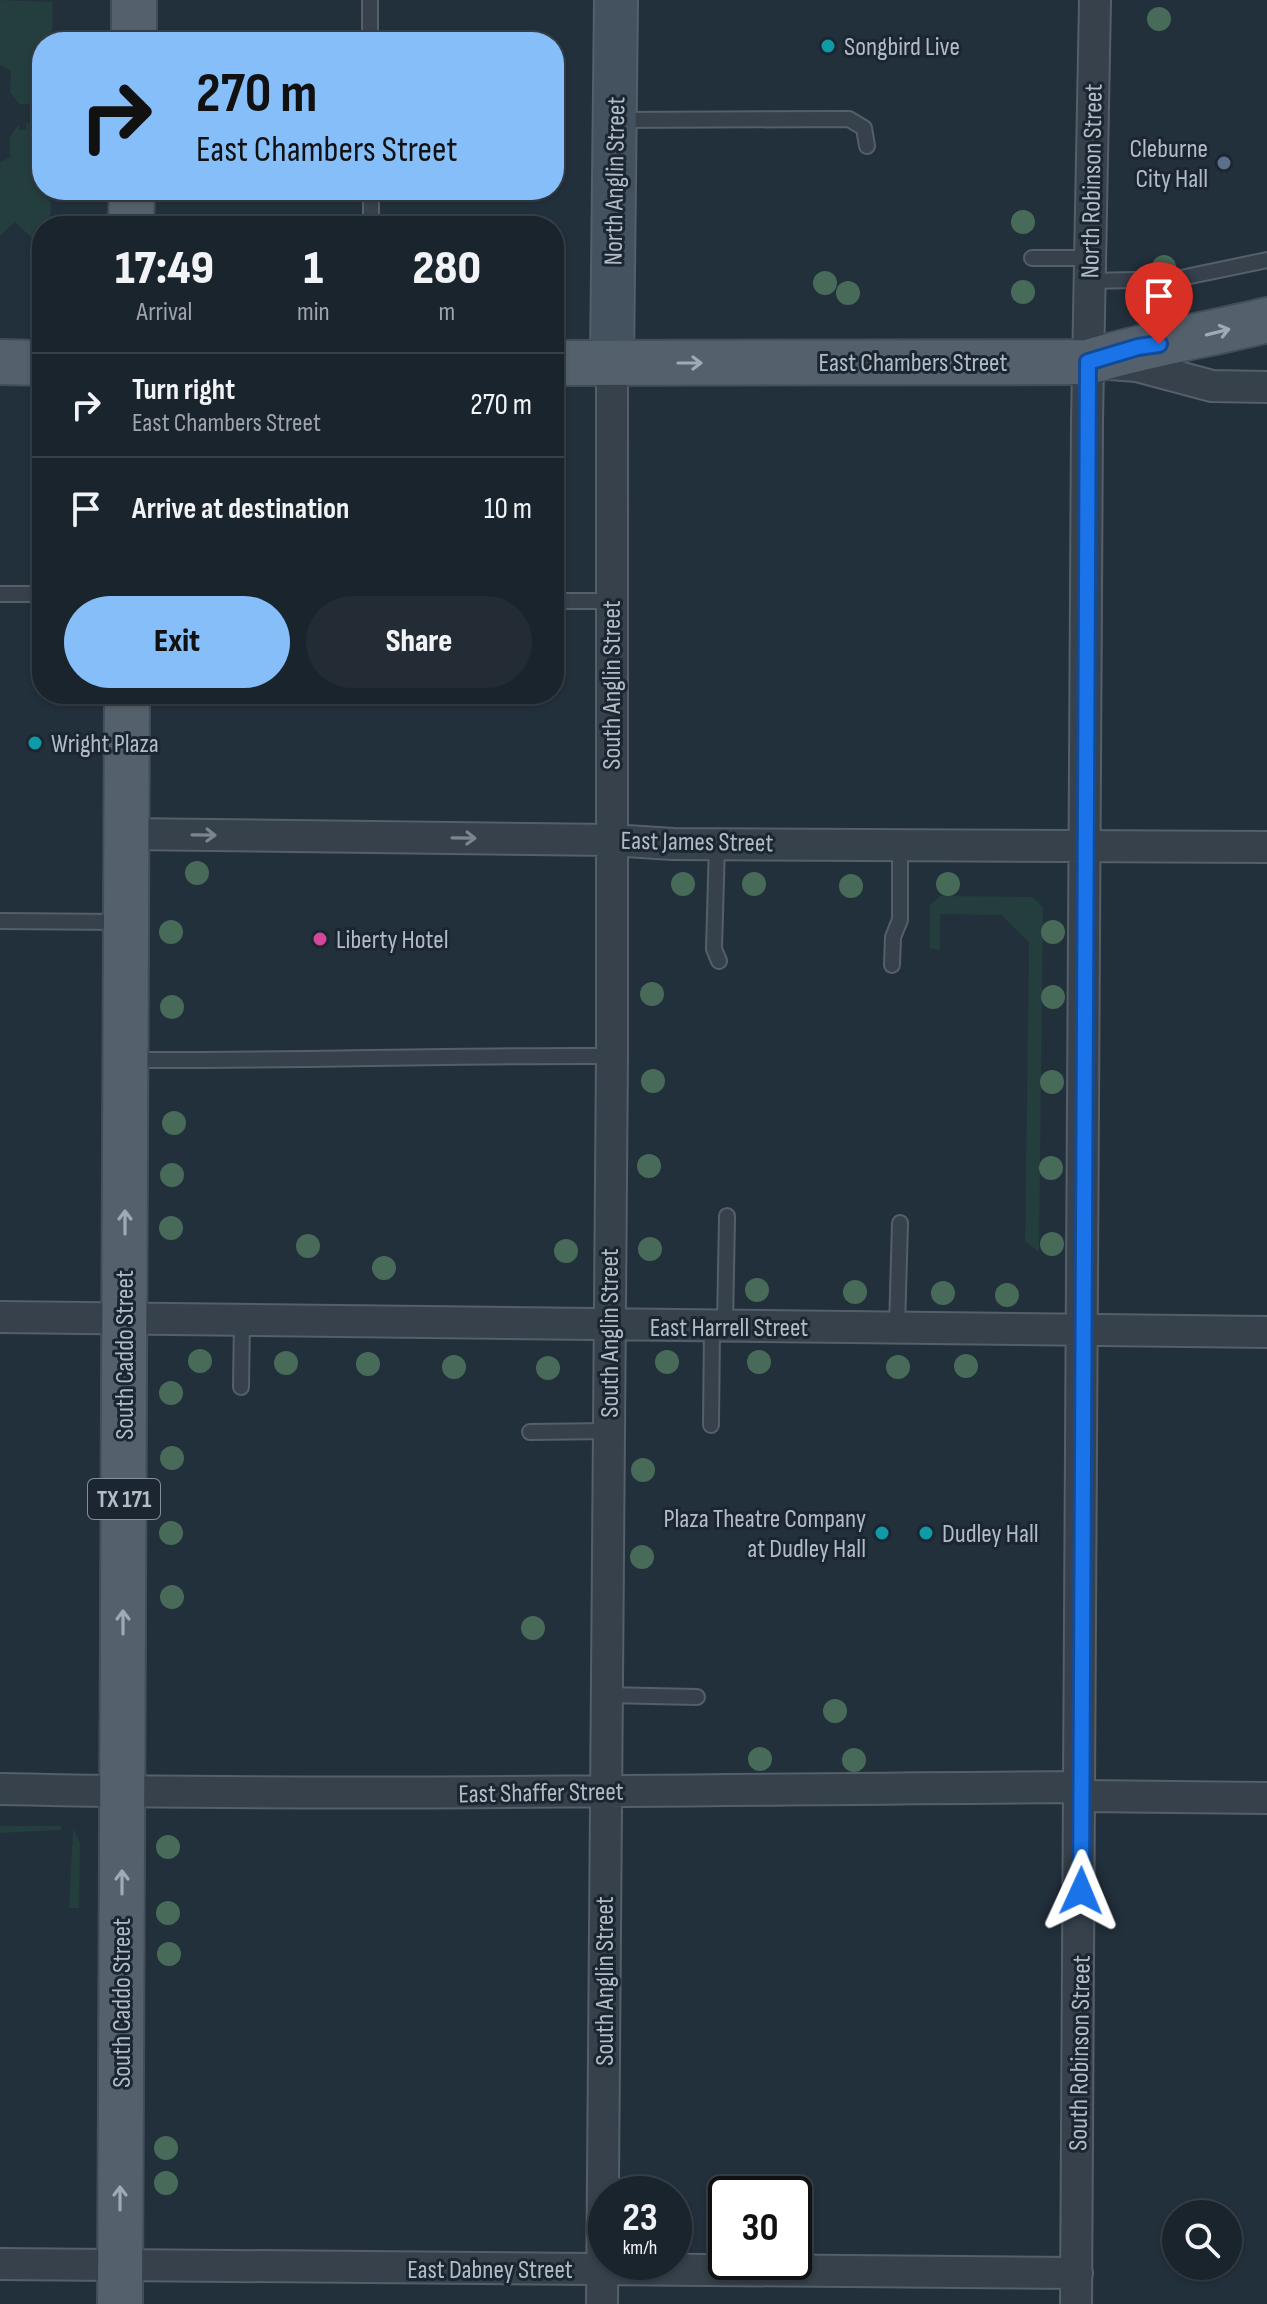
<!DOCTYPE html>
<html lang="en">
<head>
<meta charset="utf-8">
<style>
	:root { --surface:#1a242d; --page:#232c35; --text:#f1f3f6; --muted:#9fa4aa; --line:#384149; --accent:#85bef9 }
	body { margin:0; font-family:"Sofia Sans Condensed",sans-serif; background:var(--page); color:var(--text); height:100vh; display:flex; flex-direction:column; font-size:30px; white-space:nowrap }
	* { box-sizing:border-box; margin:0 }
	p { font-size:26px; color:var(--muted) }
	.icon { flex:none; width:44px; height:44px; fill:none; stroke:currentColor; stroke-width:2; stroke-linecap:round; stroke-linejoin:round }
	.map { position:relative; flex:1; overflow:hidden }
	.panel { position:absolute; left:32px; top:216px; width:532px; height:488px; display:flex; flex-direction:column; background:var(--surface); border-radius:32px; box-shadow:0 2px 6px #0004,0 0 0 2px var(--line) }
	.panel>* { flex:none }
	.top-card { position:absolute; left:32px; top:32px; width:532px; height:168px; border-radius:32px; box-shadow:0 2px 6px #0004,0 0 0 2px var(--line); background:#85bef9; color:#111; overflow:hidden }
	.buttons { position:absolute; left:1162px; top:2200px; display:grid; gap:16px }
	.buttons a { display:grid; place-items:center; width:80px; height:80px; border-radius:50%; background:var(--surface); box-shadow:0 2px 6px #0004,0 0 0 2px var(--line); font-size:40px }
	.speed { position:absolute; left:588px; top:2176px; display:flex; gap:16px; font-size:40px; font-weight:700; text-align:center }
	.speed>* { display:grid; place-content:center; width:104px; height:104px; border-radius:50%; background:var(--surface); box-shadow:0 2px 6px #0004,0 0 0 2px var(--line); line-height:1 }
	.speed small { font-size:20px; font-weight:400 }
	.speed .limit { border:4px solid #111; border-radius:12px; background:#fff; color:#111 }
	.pin { position:absolute; display:grid; place-items:center; width:68px; height:68px; color:#fff; margin:-82px -34px; border-radius:50% 50% 50% 0; rotate:-45deg; box-shadow:0 0 8px #0007 }
	.pin .icon { rotate:45deg }
	.me { position:absolute; width:88px; margin:-44px; rotate:1deg; stroke-linejoin:round; filter:drop-shadow(0 0 6px #0008) }
	.turn { display:flex; align-items:center; gap:28px; height:168px; padding:0 32px; font-size:36px }
	.turn .icon { width:104px; height:104px; stroke-width:2.5 }
	.turn b { display:block; font-size:56px; line-height:68px }
	.eta { display:flex; justify-content:space-evenly; align-items:center; height:136px; text-align:center }
	.eta b { font-size:48px; font-weight:800; line-height:56px }
	.primary-button { display:flex; gap:16px; margin-top:auto; padding:16px 32px }
	.primary-button a { flex:1; height:92px; border-radius:48px; background:var(--accent); color:#111; font-size:32px; font-weight:800; line-height:92px; text-align:center }
	.primary-button a+a { background:var(--page); color:var(--text) }
	ul { padding:0; list-style:none }
	li { display:flex; align-items:center; gap:24px; height:104px; padding:0 32px; border-top:2px solid var(--line) }
	li div { flex:1 }
	li b { display:block; font-size:30px }
	li em { font-style:normal }
	.map>svg:first-child { display:block }
</style>
</head>
<body>
<div class="map">
<svg width="1267" height="2304" viewBox="0 0 1267 2304">
	<rect width="100%" height="100%" fill="#22303c"/>
	<path fill="#243d3d" d="M0 0 53 2 52 42H42V105L19 104 10 92 11 71 0 65Z
		M26 123 42 124V190H51L50 224 42 226V232L34 240 15 222 0 236V162L10 157V137L19 124V130H26Z
		M940 896 1032 897 1043 907 1039 1252 1025 1241 1029 942 1001 915 940 914V950L930 948V905Z
		M0 1826H61V1830L0 1833Z
		M73 1828 80 1843 79 1908H69Z"/>
	<g fill="none" stroke-linecap="round" stroke-linejoin="round">
		<g stroke="#545f6a" stroke-width="18">
			<path id="lane" d="M370 42V0
				M617 120 849 119 864 128 867 146
				M371 190V226
				M1032 258H1090
				M1090 281 1176 279 1267 260
				M0 594H42
				M554 601H611
				M717 844 714 949 719 961
				M0 921 124 922
				M892 965 893 937 900 920V844
				M130 1060C291 1061 451 1055 612 1056
				M725 1326 727 1216
				M897 1328 900 1223
				M241 1387 242 1320
				M711 1425 712 1327
				M530 1432 609 1431
				M605 1695 697 1697"/>
		</g>
		<g stroke="#545f6a" stroke-width="34">
			<path id="street" d="M1110 364 1137 366 1212 386 1267 387
				M126 834 611 840 673 844 1267 847
				M0 1317 1267 1332
				M0 1789C361 1797 721 1789 1081 1787
				M1082 1796 1267 1798
				M0 2264 1077 2273
				M602 2304 612 1056V362
				M1076 2304 1087 421 1095 0"/>
		</g>
		<g stroke="#545f6a" stroke-width="46">
			<path id="secondary" d="M612 362 616 0"/>
		</g>
		<g stroke="#424d58" stroke-width="48">
			<path id="primary" d="M134 42V0
				M131 226 132 190
				M0 362 42 363
				M554 363 1088 362C1147 344 1207 335 1267 320
				M120 2304 127 694"/>
		</g>
		<use href="#lane" stroke="#36414c" stroke-width="14"/>
		<use href="#street" stroke="#36414c" stroke-width="30"/>
		<use href="#secondary" stroke="#44515f" stroke-width="42"/>
		<use href="#primary" stroke="#54616c" stroke-width="44"/>
	</g>
	<g fill="#486a58">
		<circle cx="1159" cy="19" r="12"/>
		<circle cx="1023" cy="222" r="12"/>
		<circle cx="1164" cy="267" r="12"/>
		<circle cx="825" cy="283" r="12"/>
		<circle cx="1023" cy="292" r="12"/>
		<circle cx="848" cy="293" r="12"/>
		<circle cx="197" cy="873" r="12"/>
		<circle cx="683" cy="884" r="12"/>
		<circle cx="754" cy="884" r="12"/>
		<circle cx="948" cy="884" r="12"/>
		<circle cx="851" cy="886" r="12"/>
		<circle cx="171" cy="932" r="12"/>
		<circle cx="1053" cy="932" r="12"/>
		<circle cx="652" cy="994" r="12"/>
		<circle cx="1053" cy="997" r="12"/>
		<circle cx="172" cy="1007" r="12"/>
		<circle cx="653" cy="1081" r="12"/>
		<circle cx="1052" cy="1082" r="12"/>
		<circle cx="174" cy="1123" r="12"/>
		<circle cx="649" cy="1166" r="12"/>
		<circle cx="1051" cy="1168" r="12"/>
		<circle cx="172" cy="1175" r="12"/>
		<circle cx="171" cy="1228" r="12"/>
		<circle cx="1052" cy="1244" r="12"/>
		<circle cx="308" cy="1246" r="12"/>
		<circle cx="650" cy="1249" r="12"/>
		<circle cx="566" cy="1251" r="12"/>
		<circle cx="384" cy="1268" r="12"/>
		<circle cx="757" cy="1290" r="12"/>
		<circle cx="855" cy="1292" r="12"/>
		<circle cx="943" cy="1293" r="12"/>
		<circle cx="1007" cy="1295" r="12"/>
		<circle cx="200" cy="1361" r="12"/>
		<circle cx="667" cy="1362" r="12"/>
		<circle cx="759" cy="1362" r="12"/>
		<circle cx="286" cy="1363" r="12"/>
		<circle cx="368" cy="1364" r="12"/>
		<circle cx="966" cy="1366" r="12"/>
		<circle cx="454" cy="1367" r="12"/>
		<circle cx="898" cy="1367" r="12"/>
		<circle cx="548" cy="1368" r="12"/>
		<circle cx="171" cy="1393" r="12"/>
		<circle cx="172" cy="1458" r="12"/>
		<circle cx="643" cy="1470" r="12"/>
		<circle cx="171" cy="1533" r="12"/>
		<circle cx="642" cy="1557" r="12"/>
		<circle cx="172" cy="1597" r="12"/>
		<circle cx="533" cy="1628" r="12"/>
		<circle cx="835" cy="1711" r="12"/>
		<circle cx="760" cy="1759" r="12"/>
		<circle cx="854" cy="1760" r="12"/>
		<circle cx="168" cy="1847" r="12"/>
		<circle cx="168" cy="1913" r="12"/>
		<circle cx="169" cy="1954" r="12"/>
		<circle cx="166" cy="2148" r="12"/>
		<circle cx="166" cy="2183" r="12"/>
	</g>
	<defs><path id="oneway-shaft" d="M-6 0H5M1.5-3L5.5 0L1.5 3" fill="none" stroke-width="1.6" stroke-linecap="round" stroke-linejoin="round" transform="scale(2)"/></defs>
	<g stroke="#9faab6">
		<use href="#oneway-shaft" transform="translate(1218 332) rotate(-14)"/>
		<use href="#oneway-shaft" transform="translate(690 363)"/>
		<use href="#oneway-shaft" transform="translate(125 1222) rotate(-90)"/>
		<use href="#oneway-shaft" transform="translate(123 1622) rotate(-90)"/>
		<use href="#oneway-shaft" transform="translate(122 1882) rotate(-90)"/>
		<use href="#oneway-shaft" transform="translate(120 2198) rotate(-90)"/>
	</g>
	<g stroke="#7a8590">
		<use href="#oneway-shaft" transform="translate(204 835) rotate(1)"/>
		<use href="#oneway-shaft" transform="translate(464 838) rotate(1)"/>
	</g>
	<g fill="none" stroke-linecap="round" stroke-linejoin="round">
		<g stroke="#114b97" stroke-width="20">
			<path id="route" d="M1081 1891 1088 362 1138 347 1159 344"/>
		</g>
		<use href="#route" stroke="#1a73e8" stroke-width="14"/>
	</g>
	<g fill="#0f9aa8" stroke="#1b2631" stroke-width="3">
		<circle cx="828" cy="46" r="8"/>
		<circle cx="35" cy="743" r="8"/>
		<circle cx="882" cy="1533" r="8"/>
		<circle cx="926" cy="1533" r="8"/>
	</g>
	<circle fill="#5c6f8a" stroke="#1b2631" stroke-width="3" cx="1224" cy="163" r="8"/>
	<circle fill="#d1479c" stroke="#1b2631" stroke-width="3" cx="320" cy="939" r="8"/>
	<g text-anchor="middle" stroke-width="6" stroke-linejoin="round" paint-order="stroke">
		<rect fill="#1b2631" stroke="#858f9b" stroke-width="2" x="88" y="1479" width="72" height="40" rx="6"/>
		<g font-size="24" font-weight="bold" fill="#b2bcc8">
			<text x="124" y="1507">TX 171</text>
		</g>
		<g font-size="26" fill="#b2bcc8" stroke="#1b2631" text-anchor="start">
			<text x="844" y="55">Songbird Live</text>
			<text x="1208" y="157" text-anchor="end">Cleburne<tspan x="1208" dy="30">City Hall</tspan></text>
			<text x="51" y="752">Wright Plaza</text>
			<text x="336" y="948">Liberty Hotel</text>
			<text x="866" y="1527" text-anchor="end">Plaza Theatre Company<tspan x="866" dy="30">at Dudley Hall</tspan></text>
			<text x="942" y="1542">Dudley Hall</text>
		</g>
		<g font-size="26" fill="#b2bcc8" stroke="#1b2631">
			<text transform="translate(614 181) rotate(-89)" y="9">North Anglin Street</text>
			<text transform="translate(1091 181) rotate(-89)" y="9">North Robinson Street</text>
			<text x="913" y="371">East Chambers Street</text>
			<text transform="translate(611 685) rotate(-90)" y="9">South Anglin Street</text>
			<text transform="translate(697 841) rotate(1)" y="9">East James Street</text>
			<text x="729" y="1336">East Harrell Street</text>
			<text transform="translate(609 1333) rotate(-90)" y="9">South Anglin Street</text>
			<text transform="translate(124 1355) rotate(-90)" y="9">South Caddo Street</text>
			<text transform="translate(541 1792) rotate(-1)" y="9">East Shaffer Street</text>
			<text transform="translate(604 1981) rotate(-90)" y="9">South Anglin Street</text>
			<text transform="translate(121 2003) rotate(-90)" y="9">South Caddo Street</text>
			<text transform="translate(1079 2053) rotate(-89)" y="9">South Robinson Street</text>
			<text x="490" y="2278">East Dabney Street</text>
		</g>
	</g>
</svg>
<div class="buttons">
<a><svg class="icon" aria-label="search" viewBox="0 0 24 24"><circle cx="10" cy="10" r="6"/><path d="M15 15l6 6"/></svg></a>
</div>
<div class="speed"><div>23<small>km/h</small></div><div class="limit">30</div></div>
<div class="pin" style="left:1159px;top:344px;background:#d93025"><svg class="icon" aria-label="arrive" viewBox="0 0 24 24"><path d="M6 21V4h12l-3 4 3 4H6"/></svg></div>
<svg class="me" style="left:1081px;top:1891px" viewBox="-20 -20 40 40"><path d="M0-17L14 15 0 8-14 15z" fill="#1a73e8" stroke="#fff" stroke-width="4"/></svg>
<div class="top-card">
<div class="turn"><svg class="icon" aria-label="right" viewBox="0 0 24 24"><path d="M7 20v-9h11M14 6l5 5-5 5"/></svg><div><b>270 m</b>East Chambers Street</div></div>
</div>
<section class="panel">
<div class="eta">
<div><b>17:49</b><p>Arrival</p></div>
<div><b>1</b><p>min</p></div>
<div><b>280</b><p>m</p></div>
</div>
<ul>
<li><svg class="icon" aria-label="right" viewBox="0 0 24 24"><path d="M7 20v-9h11M14 6l5 5-5 5"/></svg><div><b>Turn right</b><p>East Chambers Street</p></div><em>270 m</em></li>
<li><svg class="icon" aria-label="arrive" viewBox="0 0 24 24"><path d="M6 21V4h12l-3 4 3 4H6"/></svg><div><b>Arrive at destination</b></div><em>10 m</em></li>
</ul>
<div class="primary-button"><a>Exit</a><a>Share</a></div>
</section>
</div>
</body>
</html>
